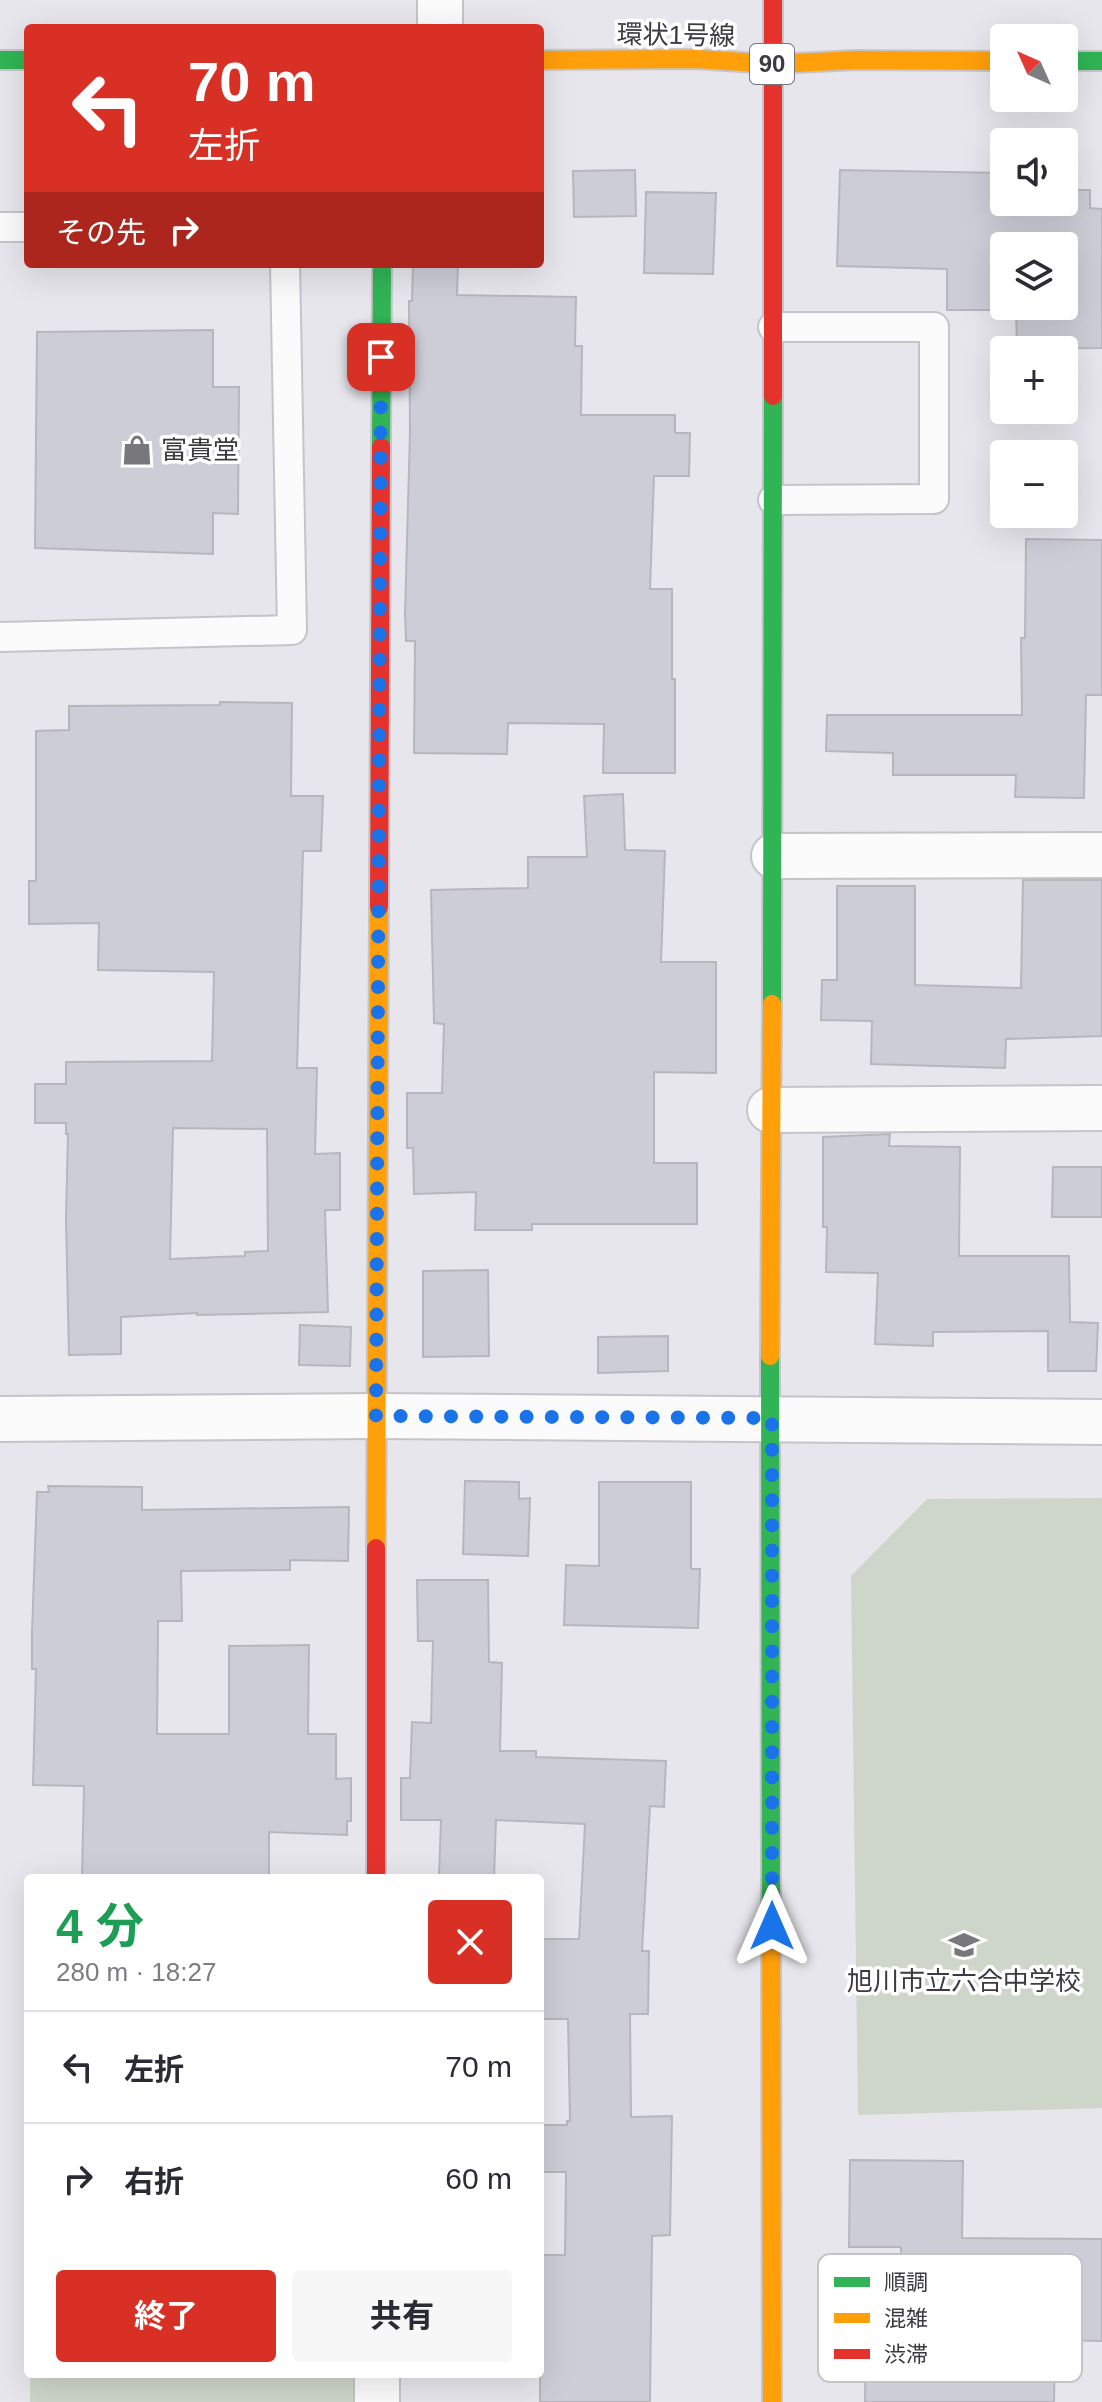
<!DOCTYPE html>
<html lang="ja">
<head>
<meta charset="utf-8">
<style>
	:root { --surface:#fff; --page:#f7f7f7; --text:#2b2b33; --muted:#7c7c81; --line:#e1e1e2; --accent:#d93025 }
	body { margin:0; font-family:Arial,"Noto Sans JP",sans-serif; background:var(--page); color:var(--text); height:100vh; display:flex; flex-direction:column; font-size:30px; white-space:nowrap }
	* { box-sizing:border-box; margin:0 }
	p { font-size:26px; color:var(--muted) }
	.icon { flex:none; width:44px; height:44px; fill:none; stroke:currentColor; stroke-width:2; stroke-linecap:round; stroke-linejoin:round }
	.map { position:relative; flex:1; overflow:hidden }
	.drawer { position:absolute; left:24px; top:1874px; width:520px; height:504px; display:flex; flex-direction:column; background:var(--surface); border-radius:8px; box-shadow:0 8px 32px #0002 }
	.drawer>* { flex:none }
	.banner { position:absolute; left:24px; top:24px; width:520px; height:244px; border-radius:8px; box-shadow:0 8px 32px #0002; background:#d93025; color:#fff; overflow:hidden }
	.needle { width:52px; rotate:315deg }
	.tools { position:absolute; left:990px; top:24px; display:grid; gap:16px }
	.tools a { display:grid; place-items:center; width:88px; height:88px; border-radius:8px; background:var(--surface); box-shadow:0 8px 32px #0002; font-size:40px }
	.pin { position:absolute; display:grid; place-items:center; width:68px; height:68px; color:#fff; margin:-34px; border-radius:16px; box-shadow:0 4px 12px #0006 }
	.me { position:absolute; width:88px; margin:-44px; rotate:0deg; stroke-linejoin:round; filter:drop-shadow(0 0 6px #0008) }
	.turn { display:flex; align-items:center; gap:28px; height:168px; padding:0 32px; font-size:36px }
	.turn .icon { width:104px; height:104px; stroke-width:2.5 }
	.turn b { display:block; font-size:56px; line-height:68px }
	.then { display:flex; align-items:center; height:76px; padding:0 32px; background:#0003; gap:16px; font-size:30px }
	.round { display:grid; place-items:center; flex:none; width:84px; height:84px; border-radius:8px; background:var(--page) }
	.overview { display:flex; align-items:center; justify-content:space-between; height:136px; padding:0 32px }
	h1 { font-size:48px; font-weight:700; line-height:60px; color:#1e9e55 }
	.cta { display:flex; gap:16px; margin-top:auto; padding:16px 32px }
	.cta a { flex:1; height:92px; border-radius:8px; background:var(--accent); color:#fff; font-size:32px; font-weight:700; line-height:92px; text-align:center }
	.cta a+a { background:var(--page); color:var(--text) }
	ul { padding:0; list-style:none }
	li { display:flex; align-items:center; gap:24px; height:112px; padding:0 32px; border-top:2px solid var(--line) }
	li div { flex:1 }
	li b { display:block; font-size:30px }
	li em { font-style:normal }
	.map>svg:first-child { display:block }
</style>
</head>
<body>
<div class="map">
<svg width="1102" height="2402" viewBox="0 0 1102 2402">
	<rect width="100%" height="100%" fill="#e6e6ec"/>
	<path fill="#cdd6c8" d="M1102 1498V2108L858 2115 851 1576 927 1499Z
		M30 2374H353V2402H30Z"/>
	<path fill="#cccdd7" stroke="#b7b7bb" stroke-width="2" fill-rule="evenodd" d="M635 170 636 216 574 217 573 171Z
		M840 170 1004 173V202H1064V173H1076V190H1090V208L1102 209V348L1017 349 1016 310H947V269L837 266ZM1004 246H1064V306H1004Z
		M646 192 716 193 713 274 644 273Z
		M413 264H458L457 295 576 297 575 346H582L581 415H675V433H690L689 476H654L650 589H672V679H675V773H603L604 724 508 723 507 754 414 753 415 641H406L405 614 410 432 409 301H412Z
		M213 330V387H239L238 514 213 513V554L35 548 37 332Z
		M1026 539 1102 540V695H1086L1084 798 1015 797 1016 775H893V753L826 751 827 715H1022L1021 638H1025Z
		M220 702 292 703 291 796H323L321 851H303L297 1068H317L315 1154 340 1153V1210H325L328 1312 197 1315V1313L121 1317V1354L69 1355 66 1219 68 1134H66V1123H35V1084H66V1062L212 1061 214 972 98 970 99 923 29 924V881H36V731L69 730V706L220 705ZM173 1128 267 1129 268 1251 245 1252V1256L170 1259Z
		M623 794 625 850 665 851 661 962H716V1073L654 1072V1163H697V1224H532V1230H475L476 1192 414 1194 413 1148H407V1093H442L444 1024 434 1023 431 890 528 888V857H587L584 796Z
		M1023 880H1102V1036L1006 1039 1005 1068 871 1064 872 1021 821 1020 822 980H837V886H915V985L1021 988Z
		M890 1134 889 1146 960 1147 959 1256H1069L1070 1322 1098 1323 1096 1371H1048V1331L933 1332V1346L875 1344 878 1273 826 1272 827 1227H823V1137Z
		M1053 1167H1102V1217H1052Z
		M488 1270 489 1356 423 1357V1271Z
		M300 1325 351 1327 350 1366 299 1365Z
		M668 1336V1371L598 1373V1337Z
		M465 1481 519 1482V1499L530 1498 528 1556 463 1554Z
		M599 1482H691V1569H700L698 1628 564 1625 566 1565 599 1566Z
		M48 1486 142 1487V1510L349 1507 348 1561 290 1560V1570L181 1571 182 1621H158L157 1734H229V1646L309 1645 308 1734H336V1779L351 1778V1821H347V1835L269 1832V1878H82L84 1786 33 1785 36 1669H32V1633L37 1492H49Z
		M417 1580H488L489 1662 502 1663 500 1751H536V1757L666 1761 664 1807 650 1806 642 1951H649L648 2014H630L631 2117 672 2116 670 2235 652 2236 650 2402H540V2255H565L566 2172H540V2125H567V2121H570L568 2019H540V1939H579L585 1824 496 1820 494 1878 439 1877 441 1820H401V1778H410L412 1722 431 1723 433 1641H418Z
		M850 2160 963 2161 962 2238 1102 2239V2341L1055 2340 1054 2402H865L866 2323H900L901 2247H849Z"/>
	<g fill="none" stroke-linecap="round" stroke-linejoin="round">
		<g stroke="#c4c4c9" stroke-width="32">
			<path id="lane" d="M0 227H28
				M773 327H934V499L773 500
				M0 637 292 630 285 264"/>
		</g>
		<g stroke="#c4c4c9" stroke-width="48">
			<path id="street" d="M440 28V0
				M774 856 1102 855
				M770 1110 1102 1108
				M0 1419 376 1416 1102 1422
				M377 2374V2402"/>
		</g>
		<g stroke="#c4c4c9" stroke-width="22">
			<path id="fast" d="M0 60H28
				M1064 61H1102
				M381 447 382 264
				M772 1004 773 396
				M770 1356 771 1909"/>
		</g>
		<g stroke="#c4c4c9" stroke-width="22">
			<path id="slow" d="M540 60 696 59 774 64 857 60 1004 61
				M770 1356 772 1004
				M376 1548 379 907
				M771 1909 772 2402"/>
		</g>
		<g stroke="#c4c4c9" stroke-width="22">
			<path id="jam" d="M773 0V396
				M379 907 381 447
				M376 1548V1878"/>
		</g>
		<use href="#lane" stroke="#fbfbfc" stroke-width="28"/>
		<use href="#street" stroke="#fbfbfc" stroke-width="44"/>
		<use href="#fast" stroke="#30b455" stroke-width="18"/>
		<use href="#slow" stroke="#ff9f0a" stroke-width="18"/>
		<use href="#jam" stroke="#e5322d" stroke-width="18"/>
	</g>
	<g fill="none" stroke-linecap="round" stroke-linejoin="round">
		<path stroke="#1a73e8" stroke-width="14" stroke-dasharray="0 25.2" d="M381 357 376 1416 772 1418V1926"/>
	</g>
	<defs>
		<g id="shop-bare" transform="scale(2.4)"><path d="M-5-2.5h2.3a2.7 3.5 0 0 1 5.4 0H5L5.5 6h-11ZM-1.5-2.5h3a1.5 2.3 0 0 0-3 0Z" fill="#77777c" stroke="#fff" stroke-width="2.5" paint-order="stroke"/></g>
		<g id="school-bare" transform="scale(2.4)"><path d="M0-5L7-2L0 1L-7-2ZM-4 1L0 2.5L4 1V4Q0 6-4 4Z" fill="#77777c" stroke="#fff" stroke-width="2.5" paint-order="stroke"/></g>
	</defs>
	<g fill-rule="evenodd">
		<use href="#shop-bare" x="137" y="450"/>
		<use href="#school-bare" x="964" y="1945"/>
	</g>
	<g text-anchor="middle" stroke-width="7" stroke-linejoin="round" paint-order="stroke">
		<rect fill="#fff" stroke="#767679" stroke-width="2" x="750" y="44" width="44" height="40" rx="6"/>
		<g font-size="24" font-weight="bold" fill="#3b3b40">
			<text x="772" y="72">90</text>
		</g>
		<g font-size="26" fill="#3b3b40" stroke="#fff">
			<text transform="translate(676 35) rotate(1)" y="9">環状1号線</text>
		</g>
		<g font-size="26" fill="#3b3b40" stroke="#fff" text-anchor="start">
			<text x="161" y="459">富貴堂</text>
			<text x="964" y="1990" text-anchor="middle">旭川市立六合中学校</text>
		</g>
	</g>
	<rect x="818" y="2254" width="264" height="128" rx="12" fill="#fff" stroke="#c4c4c6" stroke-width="2"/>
	<rect x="834" y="2277" width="36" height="10" fill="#30b455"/>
	<rect x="834" y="2313" width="36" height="10" fill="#ff9f0a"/>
	<rect x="834" y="2349" width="36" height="10" fill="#e5322d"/>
	<g font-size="22" fill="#3b3b40">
		<text x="884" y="2290">順調</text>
		<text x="884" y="2326">混雑</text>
		<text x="884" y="2362">渋滞</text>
	</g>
</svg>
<div class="tools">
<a><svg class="needle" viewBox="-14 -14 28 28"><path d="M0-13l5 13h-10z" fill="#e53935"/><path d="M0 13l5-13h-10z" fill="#7c7c81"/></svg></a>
<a><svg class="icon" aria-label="sound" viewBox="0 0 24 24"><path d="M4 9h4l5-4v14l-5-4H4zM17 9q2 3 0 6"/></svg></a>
<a><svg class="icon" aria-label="layers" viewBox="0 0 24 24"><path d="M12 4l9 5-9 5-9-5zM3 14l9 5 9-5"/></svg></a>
<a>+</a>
<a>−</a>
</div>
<div class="pin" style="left:381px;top:357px;background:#d93025"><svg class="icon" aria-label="arrive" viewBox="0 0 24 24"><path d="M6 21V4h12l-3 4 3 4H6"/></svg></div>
<svg class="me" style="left:772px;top:1926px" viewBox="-20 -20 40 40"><path d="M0-17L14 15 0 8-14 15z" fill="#1a73e8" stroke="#fff" stroke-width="4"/></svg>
<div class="banner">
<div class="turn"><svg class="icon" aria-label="left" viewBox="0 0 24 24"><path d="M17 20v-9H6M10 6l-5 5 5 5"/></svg><div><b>70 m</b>左折</div></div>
<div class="then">その先<svg class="icon" aria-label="right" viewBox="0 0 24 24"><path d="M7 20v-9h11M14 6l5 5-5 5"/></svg></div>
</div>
<section class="drawer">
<div class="overview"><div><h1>4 分</h1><p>280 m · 18:27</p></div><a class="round" style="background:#d93025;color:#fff"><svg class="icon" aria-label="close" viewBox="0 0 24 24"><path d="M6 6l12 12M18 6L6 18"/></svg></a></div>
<ul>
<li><svg class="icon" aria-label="left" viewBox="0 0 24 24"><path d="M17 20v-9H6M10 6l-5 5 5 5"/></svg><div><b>左折</b></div><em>70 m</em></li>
<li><svg class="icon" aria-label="right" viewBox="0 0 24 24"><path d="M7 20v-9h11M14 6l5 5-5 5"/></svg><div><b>右折</b></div><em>60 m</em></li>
</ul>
<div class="cta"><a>終了</a><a>共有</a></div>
</section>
</div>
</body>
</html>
